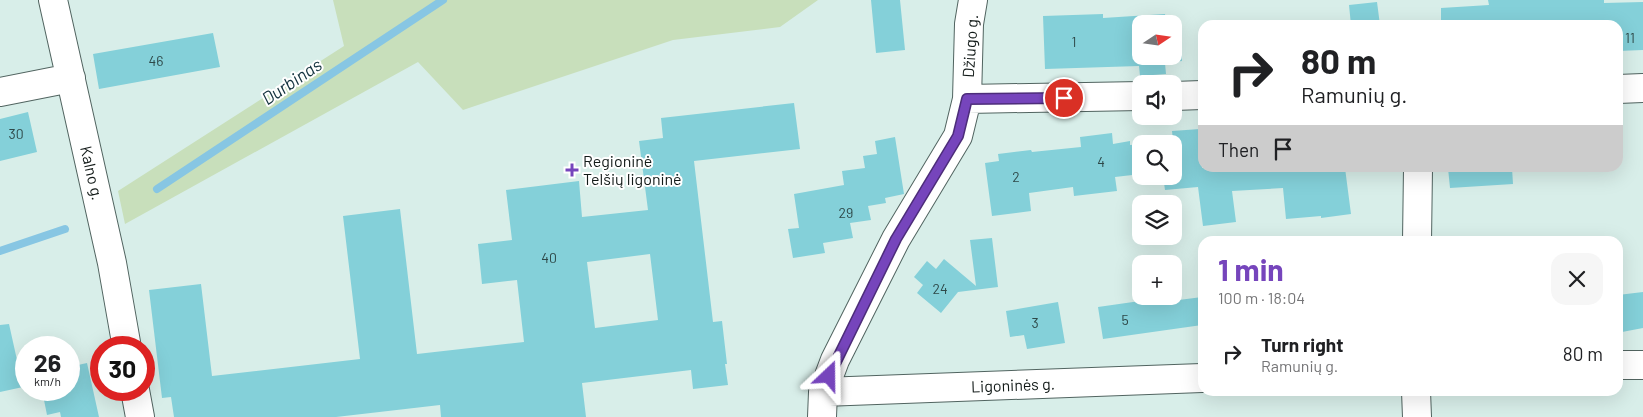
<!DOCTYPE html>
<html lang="en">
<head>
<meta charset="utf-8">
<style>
	:root { --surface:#fff; --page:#f6f6f6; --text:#202124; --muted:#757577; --accent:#7645bc }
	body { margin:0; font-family:Barlow,sans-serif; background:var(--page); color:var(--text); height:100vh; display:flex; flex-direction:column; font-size:19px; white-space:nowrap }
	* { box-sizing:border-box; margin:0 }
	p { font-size:16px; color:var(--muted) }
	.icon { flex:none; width:28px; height:28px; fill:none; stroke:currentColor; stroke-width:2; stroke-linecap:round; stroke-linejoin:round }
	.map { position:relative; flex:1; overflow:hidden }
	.drawer { position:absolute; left:1198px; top:236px; width:425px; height:160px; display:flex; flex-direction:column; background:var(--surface); border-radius:15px; box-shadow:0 5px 20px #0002 }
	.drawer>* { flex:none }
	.banner { position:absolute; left:1198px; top:20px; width:425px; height:152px; border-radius:15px; box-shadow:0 5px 20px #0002; background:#fff; color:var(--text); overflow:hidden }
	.needle { width:32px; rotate:77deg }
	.tools { position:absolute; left:1132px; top:15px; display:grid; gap:10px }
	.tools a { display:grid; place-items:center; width:50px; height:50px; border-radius:10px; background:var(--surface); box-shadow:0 5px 20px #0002; font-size:25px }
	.speed { position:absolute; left:15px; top:336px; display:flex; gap:10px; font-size:25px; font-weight:700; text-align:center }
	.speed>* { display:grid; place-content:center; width:65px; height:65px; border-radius:50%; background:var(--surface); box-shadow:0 5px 20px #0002; line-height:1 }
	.speed small { font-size:12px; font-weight:400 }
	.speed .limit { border:8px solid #d22; background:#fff; color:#111 }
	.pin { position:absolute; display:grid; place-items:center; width:42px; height:42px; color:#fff; margin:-21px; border:2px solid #fff; border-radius:50%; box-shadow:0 1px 5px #0007 }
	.me { position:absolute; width:55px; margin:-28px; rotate:23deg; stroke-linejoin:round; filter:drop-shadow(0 0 4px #0008) }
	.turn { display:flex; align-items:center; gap:18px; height:105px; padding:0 20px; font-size:22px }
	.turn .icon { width:65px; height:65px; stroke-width:2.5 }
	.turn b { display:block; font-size:35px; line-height:42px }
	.then { display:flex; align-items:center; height:48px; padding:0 20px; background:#0003; gap:10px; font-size:19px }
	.round { display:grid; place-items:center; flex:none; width:52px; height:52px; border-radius:15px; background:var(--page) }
	.headline { display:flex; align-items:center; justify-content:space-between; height:85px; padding:0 20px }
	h1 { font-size:30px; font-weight:700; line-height:38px; color:var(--accent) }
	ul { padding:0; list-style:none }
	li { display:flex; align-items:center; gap:15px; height:65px; padding:0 20px }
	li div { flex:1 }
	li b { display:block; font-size:19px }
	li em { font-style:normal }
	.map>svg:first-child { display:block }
</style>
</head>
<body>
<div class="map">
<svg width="1643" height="417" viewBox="0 0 1643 417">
	<rect width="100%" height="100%" fill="#d8eee9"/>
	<path fill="#c8dfbb" d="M333 0H818L780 27 673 40 463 110 418 62 125 224 118 191 344 46Z"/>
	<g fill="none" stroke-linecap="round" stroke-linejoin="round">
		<path stroke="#87c6e3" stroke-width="8" d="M157 189 443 0
			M0 251 65 229"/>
	</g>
	<path fill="#84d0d9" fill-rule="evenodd" d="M871 0H900L905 50 876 53Z
		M1488 0H1604V3L1643 2V50L1618 51V25H1441V8L1489 5Z
		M1377 2 1380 25H1351L1349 5Z
		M1103 14V18L1165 14 1166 24H1141V56H1174V33H1180L1182 61 1165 63 1166 74 1140 76 1139 66 1045 69 1043 16Z
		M213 33 220 67 99 89 93 54Z
		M794 103 800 149 694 161 713 322 722 321 727 364H725L728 385 693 389 691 370 582 383 586 417H441L440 405 336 417H174L171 397 162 398 149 290 201 284 212 376 360 359 343 216 400 209 417 354 524 342 517 280 482 284 478 244 512 240 506 190 579 181 582 217 648 210 639 141 663 138 661 118ZM650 254 658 320 595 328 587 262Z
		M28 112 37 152 0 161V119Z
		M1200 129V138H1202V168H1345L1351 214 1321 218V216L1286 219 1283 188 1232 191 1236 222 1203 226 1198 187 1165 190 1163 176H1174V144H1141V174L1115 177 1117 191 1074 196 1073 187 1029 193 1031 211 992 216 985 163 999 161 998 154 1031 150 1032 152 1081 147 1080 137 1112 133 1113 144 1130 141V145L1173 141 1172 131Z
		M895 137 904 194 885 198 886 203 868 206 871 220 850 223 853 238 823 243 825 253 793 258 788 229 799 228 794 194 844 185 842 171 865 168 863 156 877 154 875 141Z
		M1448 168H1512L1513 184 1450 188Z
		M992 238 998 287 958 292 941 313 917 293 923 285 914 277 927 261 936 269 944 259 976 286 970 240Z
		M1643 292V328L1622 332 1618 295Z
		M1202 297V325L1103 339 1098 307 1147 300 1148 304Z
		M1058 302 1065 343 1027 349 1024 335 1010 337 1006 311Z
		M9 324 23 387 0 392V325Z
		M87 363 99 417H61L60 412 47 415 42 390H69V367Z"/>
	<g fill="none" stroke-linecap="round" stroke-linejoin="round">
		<g stroke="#516460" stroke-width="30">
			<path id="minor" d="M53 0 112 263 127 348
				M1618 89 1643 88
				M0 92 71 78
				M1174 96 1202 95
				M967 99 1141 96
				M1417 241 1418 168
				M1618 365H1643
				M135 390 140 417
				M1416 391 1417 417
				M823 392 1202 378
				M822 417 823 392 835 360 896 239 958 136 967 99 969 24 973 0"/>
		</g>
		<use href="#minor" stroke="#fff" stroke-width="28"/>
	</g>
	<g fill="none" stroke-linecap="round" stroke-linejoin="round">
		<g stroke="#4d2d7a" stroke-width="12">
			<path id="route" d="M829 376 896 239 958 136 967 99 1064 98"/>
		</g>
		<use href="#route" stroke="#7645bc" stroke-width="9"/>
	</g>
	<path fill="#7645bc" stroke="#fff" stroke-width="2" d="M569.5 162.5h5v5h5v5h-5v5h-5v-5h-5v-5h5z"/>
	<g text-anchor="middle" stroke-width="4" stroke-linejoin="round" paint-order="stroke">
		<g font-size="14" fill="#2e4848">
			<text x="1630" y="43">11</text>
			<text x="1074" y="47">1</text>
			<text x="156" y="66">46</text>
			<text x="16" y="139">30</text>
			<text x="1101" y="167">4</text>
			<text x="1016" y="182">2</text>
			<text x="846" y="218">29</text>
			<text x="549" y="263">40</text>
			<text x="940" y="294">24</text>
			<text x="1125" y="325">5</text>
			<text x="1035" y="328">3</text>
		</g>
		<g font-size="16" fill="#121a18" stroke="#fff">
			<text transform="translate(970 46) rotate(-86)" y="6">Džiugo g.</text>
			<text transform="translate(92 173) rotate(77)" y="6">Kalno g.</text>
			<text transform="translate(1013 385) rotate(-2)" y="6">Ligoninės g.</text>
		</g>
		<g font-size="16" fill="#121a18" stroke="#fff" text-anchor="start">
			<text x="583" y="167">Regioninė<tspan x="583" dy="18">Telšių ligoninė</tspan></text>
		</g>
		<g font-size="18" font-style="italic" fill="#12313d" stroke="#fff">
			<text transform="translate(292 82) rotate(-34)" y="6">Durbinas</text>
		</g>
	</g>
</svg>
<div class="tools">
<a><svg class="needle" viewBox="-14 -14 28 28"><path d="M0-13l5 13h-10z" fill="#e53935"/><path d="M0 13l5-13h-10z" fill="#757577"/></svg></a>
<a><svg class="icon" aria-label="sound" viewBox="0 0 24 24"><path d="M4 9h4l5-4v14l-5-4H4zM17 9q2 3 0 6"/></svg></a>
<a><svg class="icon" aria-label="search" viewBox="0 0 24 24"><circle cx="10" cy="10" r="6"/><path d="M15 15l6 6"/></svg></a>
<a><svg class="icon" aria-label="layers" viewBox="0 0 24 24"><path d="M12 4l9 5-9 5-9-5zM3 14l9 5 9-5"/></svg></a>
<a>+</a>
</div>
<div class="speed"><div>26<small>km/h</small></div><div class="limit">30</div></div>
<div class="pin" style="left:1064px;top:98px;background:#d93025"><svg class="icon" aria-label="arrive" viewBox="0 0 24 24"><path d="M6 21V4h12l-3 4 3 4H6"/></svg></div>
<svg class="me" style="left:829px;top:376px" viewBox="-20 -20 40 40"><path d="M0-17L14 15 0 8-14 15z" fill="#7645bc" stroke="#fff" stroke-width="4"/></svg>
<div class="banner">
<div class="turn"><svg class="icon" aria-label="right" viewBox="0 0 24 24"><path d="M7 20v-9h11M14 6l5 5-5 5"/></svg><div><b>80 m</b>Ramunių g.</div></div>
<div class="then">Then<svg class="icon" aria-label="arrive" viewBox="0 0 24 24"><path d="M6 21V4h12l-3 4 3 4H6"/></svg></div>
</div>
<section class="drawer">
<div class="headline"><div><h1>1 min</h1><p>100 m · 18:04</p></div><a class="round"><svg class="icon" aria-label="close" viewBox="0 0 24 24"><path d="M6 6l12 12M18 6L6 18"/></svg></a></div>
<ul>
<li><svg class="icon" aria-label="right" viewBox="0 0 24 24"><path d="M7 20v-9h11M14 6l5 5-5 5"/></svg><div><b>Turn right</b><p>Ramunių g.</p></div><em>80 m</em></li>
</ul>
</section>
</div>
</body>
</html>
